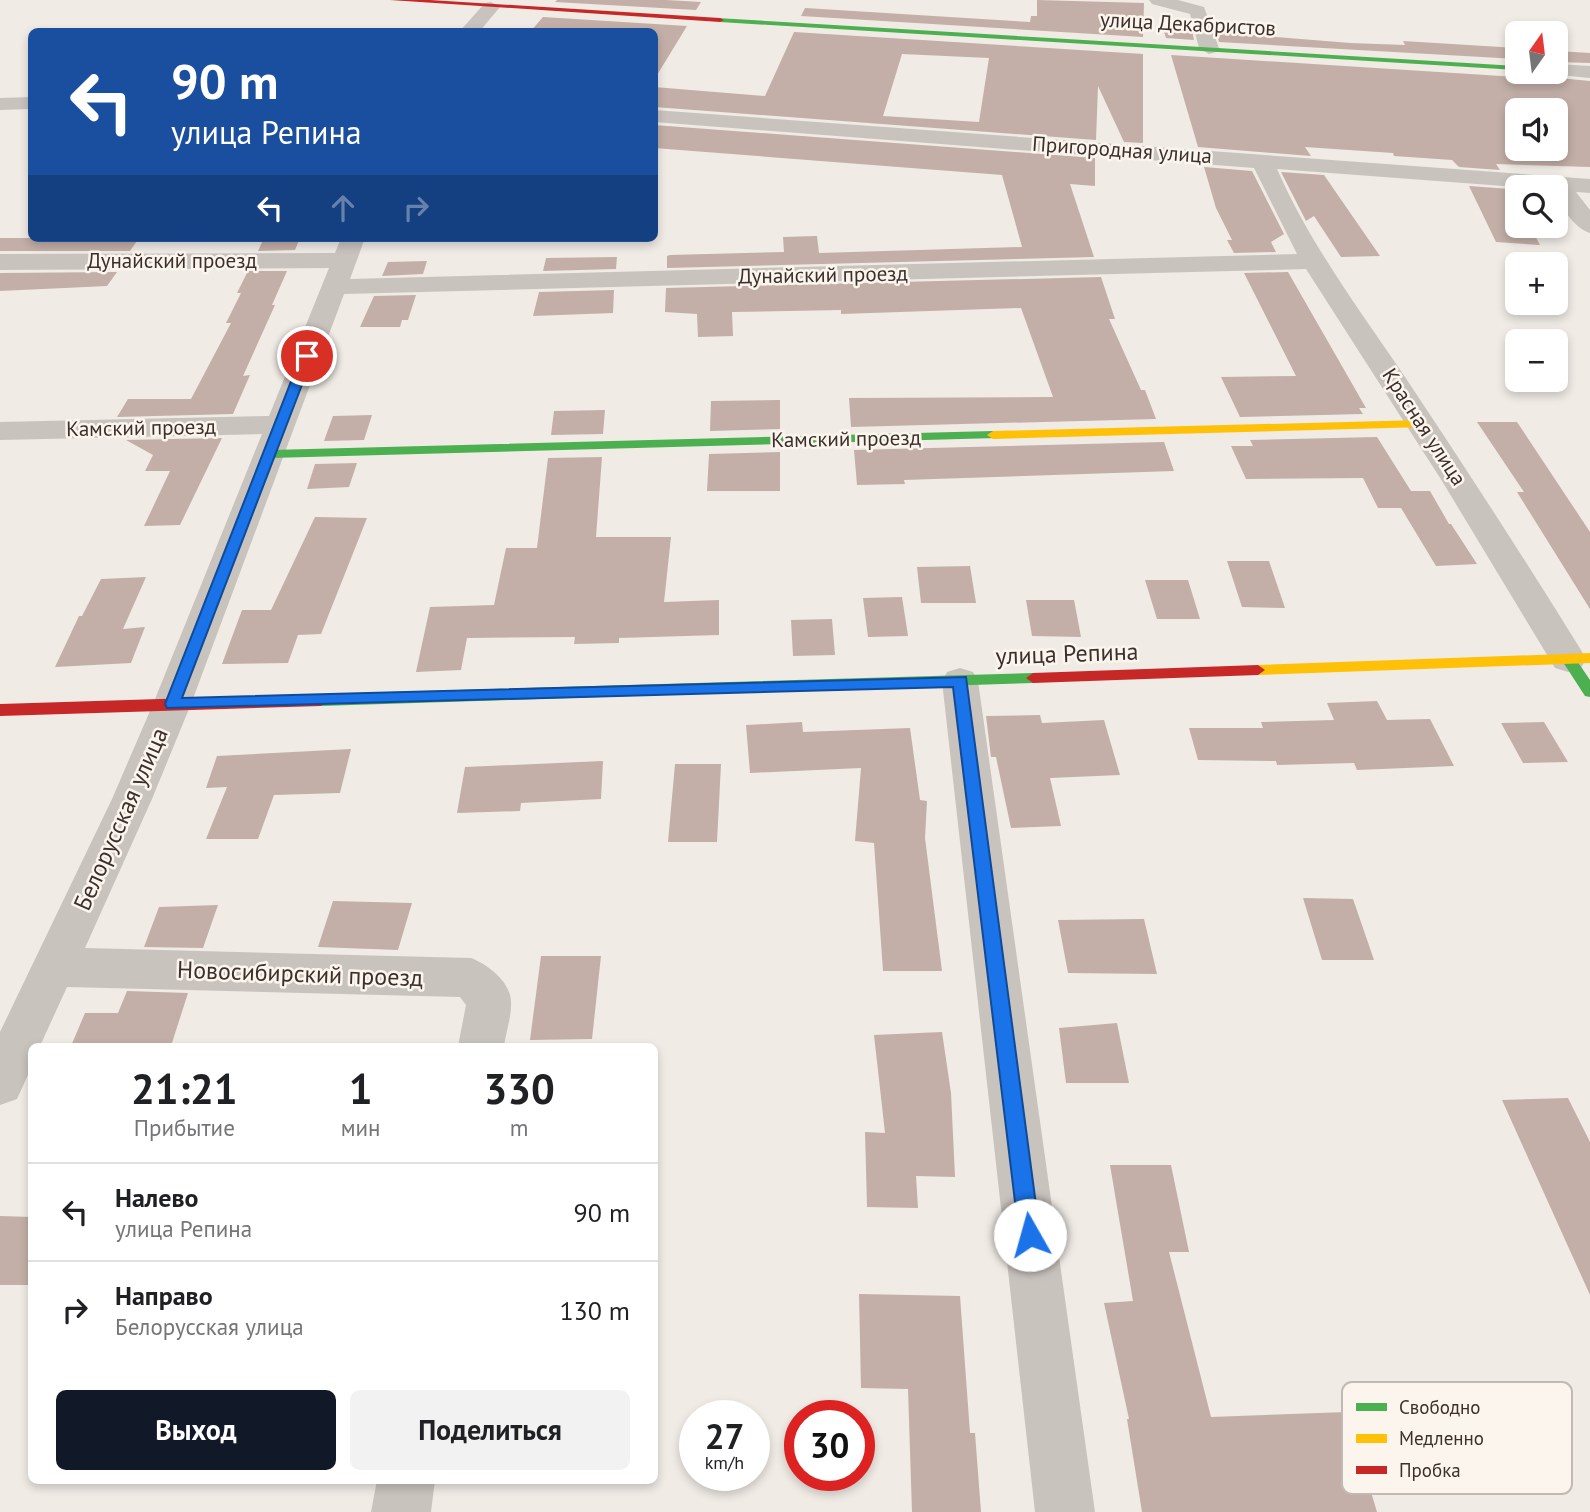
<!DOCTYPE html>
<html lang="ru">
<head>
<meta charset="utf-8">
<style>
	:root { --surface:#fff; --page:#f2f2f2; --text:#202124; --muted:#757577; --line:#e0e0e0; --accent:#111827 }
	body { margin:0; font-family:"PT Sans",sans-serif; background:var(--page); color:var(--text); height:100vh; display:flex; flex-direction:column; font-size:26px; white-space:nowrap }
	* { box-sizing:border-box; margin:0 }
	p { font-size:23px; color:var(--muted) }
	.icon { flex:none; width:38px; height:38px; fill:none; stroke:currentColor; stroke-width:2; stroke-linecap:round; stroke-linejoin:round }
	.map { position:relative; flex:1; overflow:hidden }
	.side { position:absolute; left:28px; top:1043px; width:630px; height:441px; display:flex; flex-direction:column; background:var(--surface); border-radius:10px; box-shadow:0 4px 10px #0003 }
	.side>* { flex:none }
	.guide { position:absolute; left:28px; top:28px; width:630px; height:214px; border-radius:10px; box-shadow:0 4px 10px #0003; background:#1a4fa0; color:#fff; overflow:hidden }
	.needle { width:46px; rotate:14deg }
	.fabs { position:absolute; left:1505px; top:21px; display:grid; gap:14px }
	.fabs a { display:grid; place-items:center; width:63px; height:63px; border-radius:10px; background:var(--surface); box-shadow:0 4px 10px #0003; font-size:35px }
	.speed { position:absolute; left:679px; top:1400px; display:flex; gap:14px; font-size:35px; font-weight:700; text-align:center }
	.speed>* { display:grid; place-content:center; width:91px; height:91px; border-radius:50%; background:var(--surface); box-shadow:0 4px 10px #0003; line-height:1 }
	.speed small { font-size:18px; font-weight:400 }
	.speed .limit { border:10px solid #d22; background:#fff; color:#111 }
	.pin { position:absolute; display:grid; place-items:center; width:60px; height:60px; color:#fff; margin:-30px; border:4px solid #fff; border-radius:50%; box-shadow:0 2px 7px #0007 }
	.me { position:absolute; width:77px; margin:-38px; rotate:353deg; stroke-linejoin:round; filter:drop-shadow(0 0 5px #0008) }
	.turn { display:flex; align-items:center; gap:24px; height:147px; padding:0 28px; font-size:32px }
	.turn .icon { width:91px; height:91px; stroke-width:2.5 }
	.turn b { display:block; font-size:49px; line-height:60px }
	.lanes { display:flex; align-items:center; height:66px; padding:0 28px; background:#0003; justify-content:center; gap:35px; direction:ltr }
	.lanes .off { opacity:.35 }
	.eta { display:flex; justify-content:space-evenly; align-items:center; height:119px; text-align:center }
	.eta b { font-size:42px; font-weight:600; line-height:49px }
	.action { display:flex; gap:14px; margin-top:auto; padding:14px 28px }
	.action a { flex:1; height:80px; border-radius:10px; background:var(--accent); color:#fff; font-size:28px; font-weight:600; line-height:80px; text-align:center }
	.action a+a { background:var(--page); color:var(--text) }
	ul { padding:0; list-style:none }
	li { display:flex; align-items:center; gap:21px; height:98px; padding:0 28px; border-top:2px solid var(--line) }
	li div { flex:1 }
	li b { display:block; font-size:26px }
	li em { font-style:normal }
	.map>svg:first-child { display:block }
</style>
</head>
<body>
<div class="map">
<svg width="1590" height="1512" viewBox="0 0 1590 1512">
	<rect width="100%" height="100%" fill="#f0ebe5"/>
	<path fill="#c3afa7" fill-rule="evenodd" d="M557 0H666L701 2 696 10 555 2Z
		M1037 0 1144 3 1143 37 801 16 805 8 1030 22 1031 16H1037Z
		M543 17 687 26 654 80V32H530Z
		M1163 28 1192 30 1194 40 1166 38Z
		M794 32 1143 54V143L1124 142 1098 86 1096 140 654 107V87L765 96ZM902 54 989 58 979 122 883 116Z
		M1216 32 1350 43 1405 45 1403 41 1517 48V59L1219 42Z
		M1556 51 1590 53V63L1556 62Z
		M1171 55 1517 77 1527 72H1544L1549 77 1590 81V167L1496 164 1500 170 1459 167 1452 160 1394 156 1393 153 1305 147 1311 156 1198 147ZM1517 110H1556V149H1517Z
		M654 125 1095 158V186L1070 184 1094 257 667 268V256L670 255 784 252 783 237 817 236 819 253 1022 247 1002 175 654 148Z
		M1204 167 1252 171 1284 234 1271 242 1276 252 1234 253 1227 240H1232L1216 208Z
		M1281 172 1324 175 1380 256 1341 257 1314 216 1306 221Z
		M1469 186 1510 189 1517 203V226H1530L1540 245 1496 242Z
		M0 238H139L130 251H0Z
		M264 238H300L295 250 258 251Z
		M617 257 616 269 543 271 546 258Z
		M427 261 423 274 382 276 388 262Z
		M248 271H287L272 305H275L243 376 250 375 233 414 117 417 128 399H191L231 323H226L241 293H237Z
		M117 272 107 286 0 291V273Z
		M1288 272 1366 408H1359L1363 414 1240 417 1221 377 1296 376 1244 273Z
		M1101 277 1115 319H1109L1141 390H1145L1156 419 851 427 849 398 1053 397 1021 308 841 314V310L732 312 733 336 698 337 697 314 665 312 666 288Z
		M614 290 613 313 533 316 539 292Z
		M416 295 408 320H402L400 327H360L374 296Z
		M780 400V429L710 431 711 401Z
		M605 410 603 434 551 435 554 411Z
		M372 415 364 440 324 441 333 416Z
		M1477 422H1517L1590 532V609L1517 492H1524Z
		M1377 437 1411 491H1430L1449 524H1451L1477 564 1436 566 1401 508H1378L1363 478 1246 479 1231 446H1253L1250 440Z
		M222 438 180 525 144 526 170 471H145L153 455 126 440Z
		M1164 442 1174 471 904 480 905 484 857 485 854 450Z
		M780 452V491H707L709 454Z
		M602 457 596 537H671L664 602 719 600V635L619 638V643L574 644 575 637 467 638 461 670 416 672 430 607 494 605 506 548H537L548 458Z
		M357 463 349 487 307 489 315 464Z
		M315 517 367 518 321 634 298 635 288 663 222 664 242 610H271Z
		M1227 561H1269L1285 608 1242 607Z
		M970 566 976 603H921L917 567Z
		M146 577 123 629 145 627 131 663 55 667 79 616H82L101 579Z
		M1145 580H1188L1200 619H1157Z
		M902 597 908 636 868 637 863 598Z
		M1026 600H1074L1081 637 1032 636Z
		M832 619 835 655 793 656 791 620Z
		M1377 701 1387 720 1430 719 1454 766 1357 770 1354 763 1277 765 1276 761 1198 760 1189 728H1263L1261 722 1334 720 1327 703Z
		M1040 715 1042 723 1104 720 1120 775 1050 778 1061 826 1011 828 996 757H991L986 716Z
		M802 722 803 732 910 728 920 800 927 801 925 838 942 971H883L874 843 855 841 861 768 750 773 746 725Z
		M1544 722 1568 762 1523 763 1501 723Z
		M351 749 340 793 274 795 258 839H206L227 787 206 788 217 756Z
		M603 761 601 799 521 803 520 811 457 813 465 767Z
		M675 764H721L717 842H668Z
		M1303 898 1353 899 1374 960H1322Z
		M333 901 412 903 398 950 318 947Z
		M218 905 203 948 144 947 159 907Z
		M1144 919 1157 974 1068 973 1058 920Z
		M541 956H601L592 1039 530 1040Z
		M127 991 188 993 171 1046H71L85 1013H118Z
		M1117 1023 1129 1083H1066L1059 1028Z
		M942 1032 951 1093 955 1177 916 1176 918 1208 867 1207 865 1132 885 1133 874 1035Z
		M1568 1098 1590 1142V1295L1502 1100Z
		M1110 1165H1171L1189 1252H1169L1211 1417 1347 1412 1377 1512H1142L1127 1419H1129L1104 1303 1133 1301Z
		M0 1216 32 1217V1285H0Z
		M859 1294 960 1296 970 1433H975L981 1512H912L908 1389 861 1388Z"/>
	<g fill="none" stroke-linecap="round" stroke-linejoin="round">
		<path fill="#c9c3be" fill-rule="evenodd" d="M1149 0H1178L1204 7 1219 48 1216 52 1209 54 1199 48 1190 14 1152 4Z
			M491 2 500 7 479 32H459L485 3Z
			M1556 64 1590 66V78L1549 74 1547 72H1556Z
			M32 97V109L0 110V98Z
			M654 110 1590 179V193L1576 192 1590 210V233C1575 229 1556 203 1556 187H1517L1277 169C1310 244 1359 309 1405 377 1465 467 1524 558 1581 650L1586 659 1581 668 1568 672 1555 668 1442 481 1306 269 344 294 191 704 152 799 85 948 471 958C487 964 510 981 511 1001 512 1015 506 1032 504 1046H458L466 1005 460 997 67 987 40 1046H32V1066L17 1099 0 1105V1032L112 799 153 704 262 434 0 440V422L269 416 329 268 0 270V254L335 253 341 238H365L350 279 1297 254 1254 168 654 122Z
			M960 668 973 672 978 681 1095 1512H1035L942 681 947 672Z
			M377 1480H435L431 1512H371Z"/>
		<path fill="#4caf50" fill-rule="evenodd" d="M717 18 1517 66V70L720 22Z
			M993 431 999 435 997 438 271 458 265 454 271 450Z
			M1568 654 1573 655 1590 680V697L1585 696 1561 659Z
			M1033 673 1040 678 1033 683 321 706 313 700 321 694Z"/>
		<path fill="#ffc107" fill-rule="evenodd" d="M1422 420 1428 424 1426 427 993 439 987 435 993 431Z
			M1590 653V663L1258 675 1251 670 1258 665Z"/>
		<path fill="#c62828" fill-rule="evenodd" d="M390 0H430L720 18 724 20 720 22Z
			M1258 665 1265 670 1258 675 1033 683 1026 678 1033 673Z
			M321 694 329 700 321 706 0 716V704Z"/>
	</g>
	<path fill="#1a73e8" stroke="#114b97" stroke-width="2" d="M307 352 313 356 182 698 966 677 1040 1235 1037 1243 1030 1246 1022 1243 1019 1235 953 687 167 708 165 704 301 356Z"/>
	<g text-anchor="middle" stroke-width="5" stroke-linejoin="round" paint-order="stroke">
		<g font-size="21" fill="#3b302b" stroke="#fbf5ee">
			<text transform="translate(1188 24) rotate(3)" y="7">улица Декабристов</text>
			<text transform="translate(1122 150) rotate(4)" y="7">Пригородная улица</text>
			<text x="172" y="268">Дунайский проезд</text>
			<text transform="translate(823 275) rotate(-1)" y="7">Дунайский проезд</text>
			<text transform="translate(1424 427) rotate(57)" y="7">Красная улица</text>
			<text transform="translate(141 428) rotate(-1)" y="7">Камский проезд</text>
			<text transform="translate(846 439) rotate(-1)" y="7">Камский проезд</text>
		</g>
		<g font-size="24" fill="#3b302b" stroke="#fbf5ee">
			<text transform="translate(1067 654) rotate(-2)" y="8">улица Репина</text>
			<text transform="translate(121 819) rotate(-66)" y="8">Белорусская улица</text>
			<text transform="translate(300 974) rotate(2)" y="8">Новосибирский проезд</text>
		</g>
	</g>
	<rect x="1342" y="1382" width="230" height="112" rx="10" fill="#fbf5ee" stroke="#c1bab4" stroke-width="2"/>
	<rect x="1356" y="1403" width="31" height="8" fill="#4caf50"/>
	<rect x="1356" y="1434" width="31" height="9" fill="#ffc107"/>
	<rect x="1356" y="1466" width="31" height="8" fill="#c62828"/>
	<g font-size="19" fill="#3b302b">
		<text x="1399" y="1414">Свободно</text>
		<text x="1399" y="1445">Медленно</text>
		<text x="1399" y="1477">Пробка</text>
	</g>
</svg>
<div class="fabs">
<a><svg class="needle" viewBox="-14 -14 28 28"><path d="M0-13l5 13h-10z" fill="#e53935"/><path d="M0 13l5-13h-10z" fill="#757577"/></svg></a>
<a><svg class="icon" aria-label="sound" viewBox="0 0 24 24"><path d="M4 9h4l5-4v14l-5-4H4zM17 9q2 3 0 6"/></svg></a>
<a><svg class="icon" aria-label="search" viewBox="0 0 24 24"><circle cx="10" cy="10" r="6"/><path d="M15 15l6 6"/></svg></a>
<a>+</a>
<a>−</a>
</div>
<div class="speed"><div>27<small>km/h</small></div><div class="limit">30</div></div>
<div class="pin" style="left:307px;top:356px;background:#d93025"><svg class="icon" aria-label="arrive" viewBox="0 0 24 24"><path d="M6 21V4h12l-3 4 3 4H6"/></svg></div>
<svg class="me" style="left:1030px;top:1235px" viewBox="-20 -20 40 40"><circle r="19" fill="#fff"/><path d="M0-13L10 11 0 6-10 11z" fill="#1a73e8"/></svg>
<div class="guide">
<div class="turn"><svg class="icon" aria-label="left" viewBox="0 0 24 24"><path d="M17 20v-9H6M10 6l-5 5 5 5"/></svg><div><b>90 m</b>улица Репина</div></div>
<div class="lanes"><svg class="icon" aria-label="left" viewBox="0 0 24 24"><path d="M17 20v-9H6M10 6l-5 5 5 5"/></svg><svg class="icon off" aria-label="ahead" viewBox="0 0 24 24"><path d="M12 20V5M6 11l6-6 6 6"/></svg><svg class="icon off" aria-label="right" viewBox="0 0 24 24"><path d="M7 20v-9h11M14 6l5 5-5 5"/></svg></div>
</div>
<section class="side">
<div class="eta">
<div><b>21:21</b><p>Прибытие</p></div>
<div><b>1</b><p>мин</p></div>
<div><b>330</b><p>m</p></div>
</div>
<ul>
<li><svg class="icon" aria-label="left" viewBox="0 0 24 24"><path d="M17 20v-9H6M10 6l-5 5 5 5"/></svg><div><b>Налево</b><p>улица Репина</p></div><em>90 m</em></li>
<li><svg class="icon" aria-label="right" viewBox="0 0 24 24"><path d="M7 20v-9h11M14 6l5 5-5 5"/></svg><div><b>Направо</b><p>Белорусская улица</p></div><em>130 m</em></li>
</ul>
<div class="action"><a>Выход</a><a>Поделиться</a></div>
</section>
</div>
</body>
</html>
